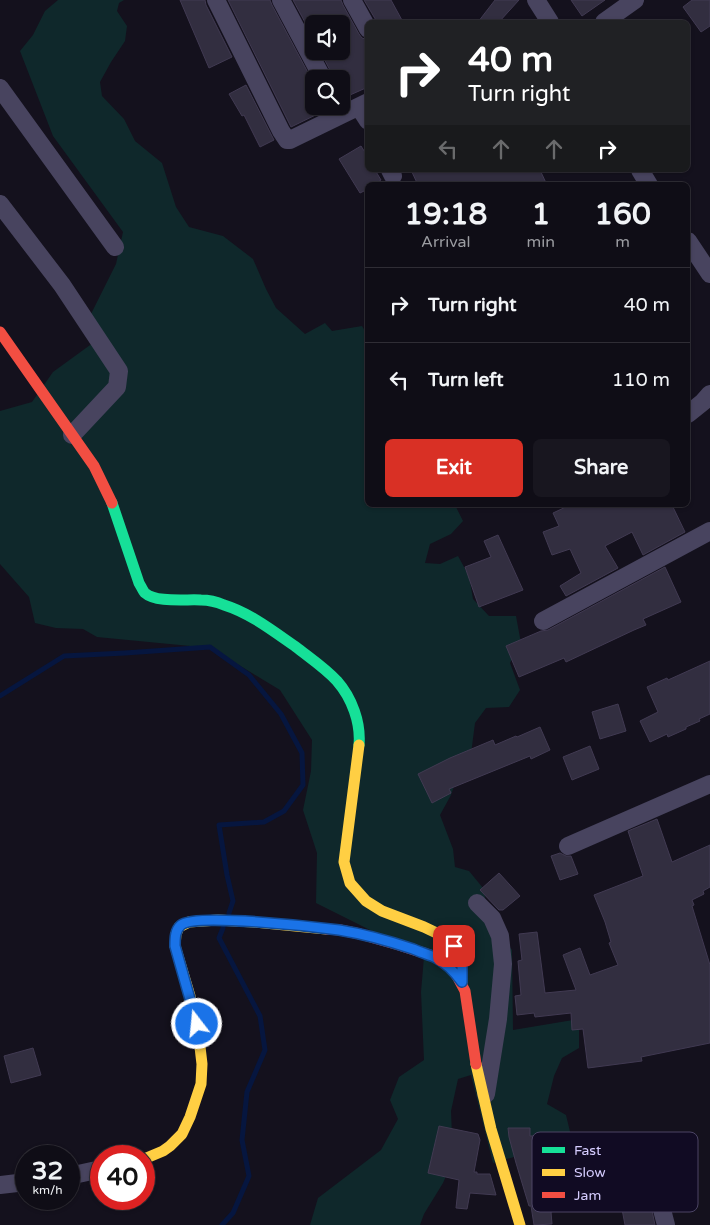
<!DOCTYPE html>
<html lang="en">
<head>
<meta charset="utf-8">
<style>
	:root { --surface:#0f0d16; --page:#18161f; --text:#f1f3f6; --muted:#9b9ca1; --line:#2f2d35; --accent:#d93025 }
	body { margin:0; font-family:"Varela Round",sans-serif; background:var(--page); color:var(--text); height:100vh; display:flex; flex-direction:column; font-size:19px; white-space:nowrap }
	* { box-sizing:border-box; margin:0 }
	p { font-size:16px; color:var(--muted) }
	.icon { flex:none; width:28px; height:28px; fill:none; stroke:currentColor; stroke-width:2; stroke-linecap:round; stroke-linejoin:round }
	.map { position:relative; flex:1; overflow:hidden }
	.details { position:absolute; left:365px; top:182px; width:325px; height:325px; display:flex; flex-direction:column; background:var(--surface); border-radius:8px; box-shadow:0 1px 4px #0004,0 0 0 1px var(--line) }
	.details>* { flex:none }
	.banner { position:absolute; left:365px; top:20px; width:325px; height:152px; border-radius:8px; box-shadow:0 1px 4px #0004,0 0 0 1px var(--line); background:#202124; color:#fff; overflow:hidden }
	.buttons { position:absolute; left:305px; top:15px; display:grid; gap:10px }
	.buttons a { display:grid; place-items:center; width:45px; height:45px; border-radius:8px; background:var(--surface); box-shadow:0 1px 4px #0004,0 0 0 1px var(--line); font-size:25px }
	.speed { position:absolute; left:15px; top:1145px; display:flex; gap:10px; font-size:25px; font-weight:700; text-align:center }
	.speed>* { display:grid; place-content:center; width:65px; height:65px; border-radius:50%; background:var(--surface); box-shadow:0 1px 4px #0004,0 0 0 1px var(--line); line-height:1 }
	.speed small { font-size:12px; font-weight:400 }
	.speed .limit { border:8px solid #d22; background:#fff; color:#111 }
	.pin { position:absolute; display:grid; place-items:center; width:42px; height:42px; color:#fff; margin:-21px; border-radius:10px; box-shadow:0 2px 8px #0006 }
	.me { position:absolute; width:55px; margin:-28px; rotate:344deg; stroke-linejoin:round; filter:drop-shadow(0 0 4px #0008) }
	.turn { display:flex; align-items:center; gap:18px; height:105px; padding:0 20px; font-size:22px }
	.turn .icon { width:65px; height:65px; stroke-width:2.5 }
	.turn b { display:block; font-size:35px; line-height:42px }
	.lanes { display:flex; align-items:center; height:48px; padding:0 20px; background:#0003; justify-content:center; gap:25px; direction:ltr }
	.lanes .off { opacity:.35 }
	.eta { display:flex; justify-content:space-evenly; align-items:center; height:85px; text-align:center }
	.eta b { font-size:30px; font-weight:800; line-height:35px }
	.cta { display:flex; gap:10px; margin-top:auto; padding:10px 20px }
	.cta a { flex:1; height:58px; border-radius:8px; background:var(--accent); color:#fff; font-size:20px; font-weight:800; line-height:58px; text-align:center }
	.cta a+a { background:var(--page); color:var(--text) }
	ul { padding:0; list-style:none }
	li { display:flex; align-items:center; gap:15px; height:75px; padding:0 20px; border-top:1px solid var(--line) }
	li div { flex:1 }
	li b { display:block; font-size:19px }
	li em { font-style:normal }
	.map>svg:first-child { display:block }
</style>
</head>
<body>
<div class="map">
<svg width="710" height="1225" viewBox="0 0 710 1225">
	<rect width="100%" height="100%" fill="#14111d"/>
	<path fill="#0f282b" d="M58 0H124L119 3 117 11 127 26 125 41 111 62 100 82 102 96 124 119 135 141 162 163 176 207 189 227 223 236 253 259 266 289 276 308 305 334 325 323 332 331 362 326 368 336V505H455L463 521 451 534 430 544 425 563 440 564 458 556 469 576 473 599 489 616H516L521 643 510 663 520 690 509 707 486 708 475 723 471 754 456 780 451 795 440 815 453 849 455 867 469 871 483 888 490 920 512 950 513 1030 579 1019V1048L562 1058 554 1076 547 1104 566 1115 572 1140 493 1163 471 1075 458 1079 451 1111 453 1160 443 1183 424 1214 420 1225H310L318 1198 381 1150 398 1119 390 1100 399 1077 424 1060 421 992 424 957 316 903 317 853 303 810 311 771 312 740 280 690 211 648 97 637 83 629 56 628 35 623 29 597 0 564V411L32 402 53 372 97 340 88 320 116 264 123 232 53 136 20 51 33 35 45 11Z"/>
	<g fill="none" stroke-linecap="round" stroke-linejoin="round">
		<path stroke="#06163f" stroke-width="5" d="M0 696 64 656 125 653 210 647 249 675 281 714 302 753 303 785 284 811 264 822 219 825 227 875 233 901 229 913
			M222 1225 233 1213 249 1176 242 1140 247 1092 265 1050 260 1016 219 938 223 928"/>
	</g>
	<path fill="#322e40" stroke="#413a52" d="M180 0H205L206 5 232 57 209 68Z
		M228 0H270L272 5 314 84V106H334L291 127Z
		M293 0H341L343 5 359 34 362 38 368 40V87L341 99V79H334L332 74 320 51H341V24H314V39Z
		M364 0H391L403 22H377Z
		M495 0H519L499 22H478Z
		M571 0H605L582 16Z
		M692 0H710V26L701 32 683 7Z
		M246 85 274 140 260 147 244 115 242 116 229 94Z
		M361 146 368 157V170H375L381 180 373 185H368V189L360 193 339 159Z
		M411 170H540L547 185H418Z
		M570 505H672L685 532 643 555 632 532 605 546 618 568 566 596 560 586 581 573 570 549 552 555 543 532 559 526 553 513Z
		M498 535 523 590 479 607 465 567 491 557 484 541Z
		M665 567 681 602 643 619 646 625 634 630 566 662 564 658 519 677 506 646 541 631 548 630Z
		M710 661V714L699 719 700 721 686 727V729L668 737 667 734 650 742 640 721 658 712 647 687 667 678 668 680Z
		M618 704 626 731 600 739 592 712Z
		M540 727 550 750 531 759 530 756 449 789 451 793 432 803 418 774 450 758 493 740 495 745 516 736 517 737Z
		M590 746 599 769 572 780 563 757Z
		M657 819 672 862 710 845V887L703 891 704 894 692 900 694 905 692 906 710 965V1043L641 1057 642 1061 588 1068 583 1029 572 1030 571 1013 535 1017 534 1013 517 1015 515 996 521 995 518 961 522 960 519 934 537 932 545 993 576 990 563 955 580 948 590 975 618 965 609 943 611 942 605 922 594 895 643 876 628 831Z
		M560 853 566 856H571L578 874 560 880 551 856Z
		M499 873 520 896 503 910H499L480 890Z
		M33 1048 41 1075 11 1083 4 1056Z
		M439 1126 478 1134 480 1140 474 1172H477V1174H490L496 1195 470 1193 467 1209 456 1208 459 1180 428 1173Z
		M508 1128H530V1136L567 1135 569 1187 579 1184 583 1203 551 1212 552 1224 534 1225 531 1206H529L516 1163 509 1137Z
		M650 1201 655 1225H625L622 1209 634 1207V1205Z"/>
	<g fill="none" stroke-linecap="round" stroke-linejoin="round">
		<path stroke="#48445f" stroke-width="18" d="M216 0 281 131 287 140H290L294 138 368 102
			M281 0 323 79
			M352 0 368 29
			M536 0 550 22
			M604 22 635 0
			M0 88 115 247
			M359 107 368 121
			M390 170 393 176
			M640 170 649 185
			M0 204 62 285 119 371 117 387 72 435
			M688 241 710 274
			M688 414 703 402 710 394
			M543 621 710 531
			M568 846 710 784
			M477 903 492 918 500 936 503 964 498 1019 486 1094
			M69 1176 101 1169
			M0 1185 26 1182
			M660 1202 666 1225"/>
		<path stroke="#16e098" stroke-width="11" d="M112 503 139 583C141 586 143 591 145 593 156 603 187 599 201 600 208 600 217 602 224 605 250 613 273 631 296 647 310 658 325 668 337 681 352 698 361 723 359 745"/>
		<path stroke="#ffcf43" stroke-width="11" d="M359 745 344 862 350 883 366 901 382 911 424 927 447 938 454 946 462 961V982
			M476 1064 491 1129 520 1225
			M144 1159 163 1151 170 1146 182 1134 190 1117 201 1084 202 1064 198 1030 190 996 175 946 176 934 179 927 189 922 218 920 253 922 326 929"/>
		<path stroke="#f24e42" stroke-width="11" d="M0 332 94 466 112 503
			M326 929 340 930 360 934 399 945 436 957 449 966 457 976 465 991 476 1064"/>
	</g>
	<g fill="none" stroke-linecap="round" stroke-linejoin="round">
		<g stroke="#114b97" stroke-width="12">
			<path id="route" d="M197 1024 175 946C175 938 175 930 181 925 195 913 316 927 339 930 364 934 389 941 413 949 420 952 427 954 434 957 446 963 454 971 462 982V961L454 946"/>
		</g>
		<use href="#route" stroke="#1a73e8" stroke-width="9"/>
	</g>
	<rect x="532" y="1132" width="166" height="80" rx="8" fill="#110b23" stroke="#4c4565" stroke-width="1"/>
	<rect x="542" y="1147" width="23" height="6" fill="#16e098"/>
	<rect x="542" y="1169" width="23" height="7" fill="#ffcf43"/>
	<rect x="542" y="1192" width="23" height="6" fill="#f24e42"/>
	<g font-size="14" fill="#d6cdff">
		<text x="574" y="1155">Fast</text>
		<text x="574" y="1177">Slow</text>
		<text x="574" y="1200">Jam</text>
	</g>
</svg>
<div class="buttons">
<a><svg class="icon" aria-label="sound" viewBox="0 0 24 24"><path d="M4 9h4l5-4v14l-5-4H4zM17 9q2 3 0 6"/></svg></a>
<a><svg class="icon" aria-label="search" viewBox="0 0 24 24"><circle cx="10" cy="10" r="6"/><path d="M15 15l6 6"/></svg></a>
</div>
<div class="speed"><div>32<small>km/h</small></div><div class="limit">40</div></div>
<div class="pin" style="left:454px;top:946px;background:#d93025"><svg class="icon" aria-label="arrive" viewBox="0 0 24 24"><path d="M6 21V4h12l-3 4 3 4H6"/></svg></div>
<svg class="me" style="left:197px;top:1024px" viewBox="-20 -20 40 40"><circle r="17" fill="#1a73e8" stroke="#fff" stroke-width="3"/><path d="M0-11L8 9 0 5-8 9z" fill="#fff"/></svg>
<div class="banner">
<div class="turn"><svg class="icon" aria-label="right" viewBox="0 0 24 24"><path d="M7 20v-9h11M14 6l5 5-5 5"/></svg><div><b>40 m</b>Turn right</div></div>
<div class="lanes"><svg class="icon off" aria-label="left" viewBox="0 0 24 24"><path d="M17 20v-9H6M10 6l-5 5 5 5"/></svg><svg class="icon off" aria-label="ahead" viewBox="0 0 24 24"><path d="M12 20V5M6 11l6-6 6 6"/></svg><svg class="icon off" aria-label="ahead" viewBox="0 0 24 24"><path d="M12 20V5M6 11l6-6 6 6"/></svg><svg class="icon" aria-label="right" viewBox="0 0 24 24"><path d="M7 20v-9h11M14 6l5 5-5 5"/></svg></div>
</div>
<section class="details">
<div class="eta">
<div><b>19:18</b><p>Arrival</p></div>
<div><b>1</b><p>min</p></div>
<div><b>160</b><p>m</p></div>
</div>
<ul>
<li><svg class="icon" aria-label="right" viewBox="0 0 24 24"><path d="M7 20v-9h11M14 6l5 5-5 5"/></svg><div><b>Turn right</b></div><em>40 m</em></li>
<li><svg class="icon" aria-label="left" viewBox="0 0 24 24"><path d="M17 20v-9H6M10 6l-5 5 5 5"/></svg><div><b>Turn left</b></div><em>110 m</em></li>
</ul>
<div class="cta"><a>Exit</a><a>Share</a></div>
</section>
</div>
</body>
</html>
